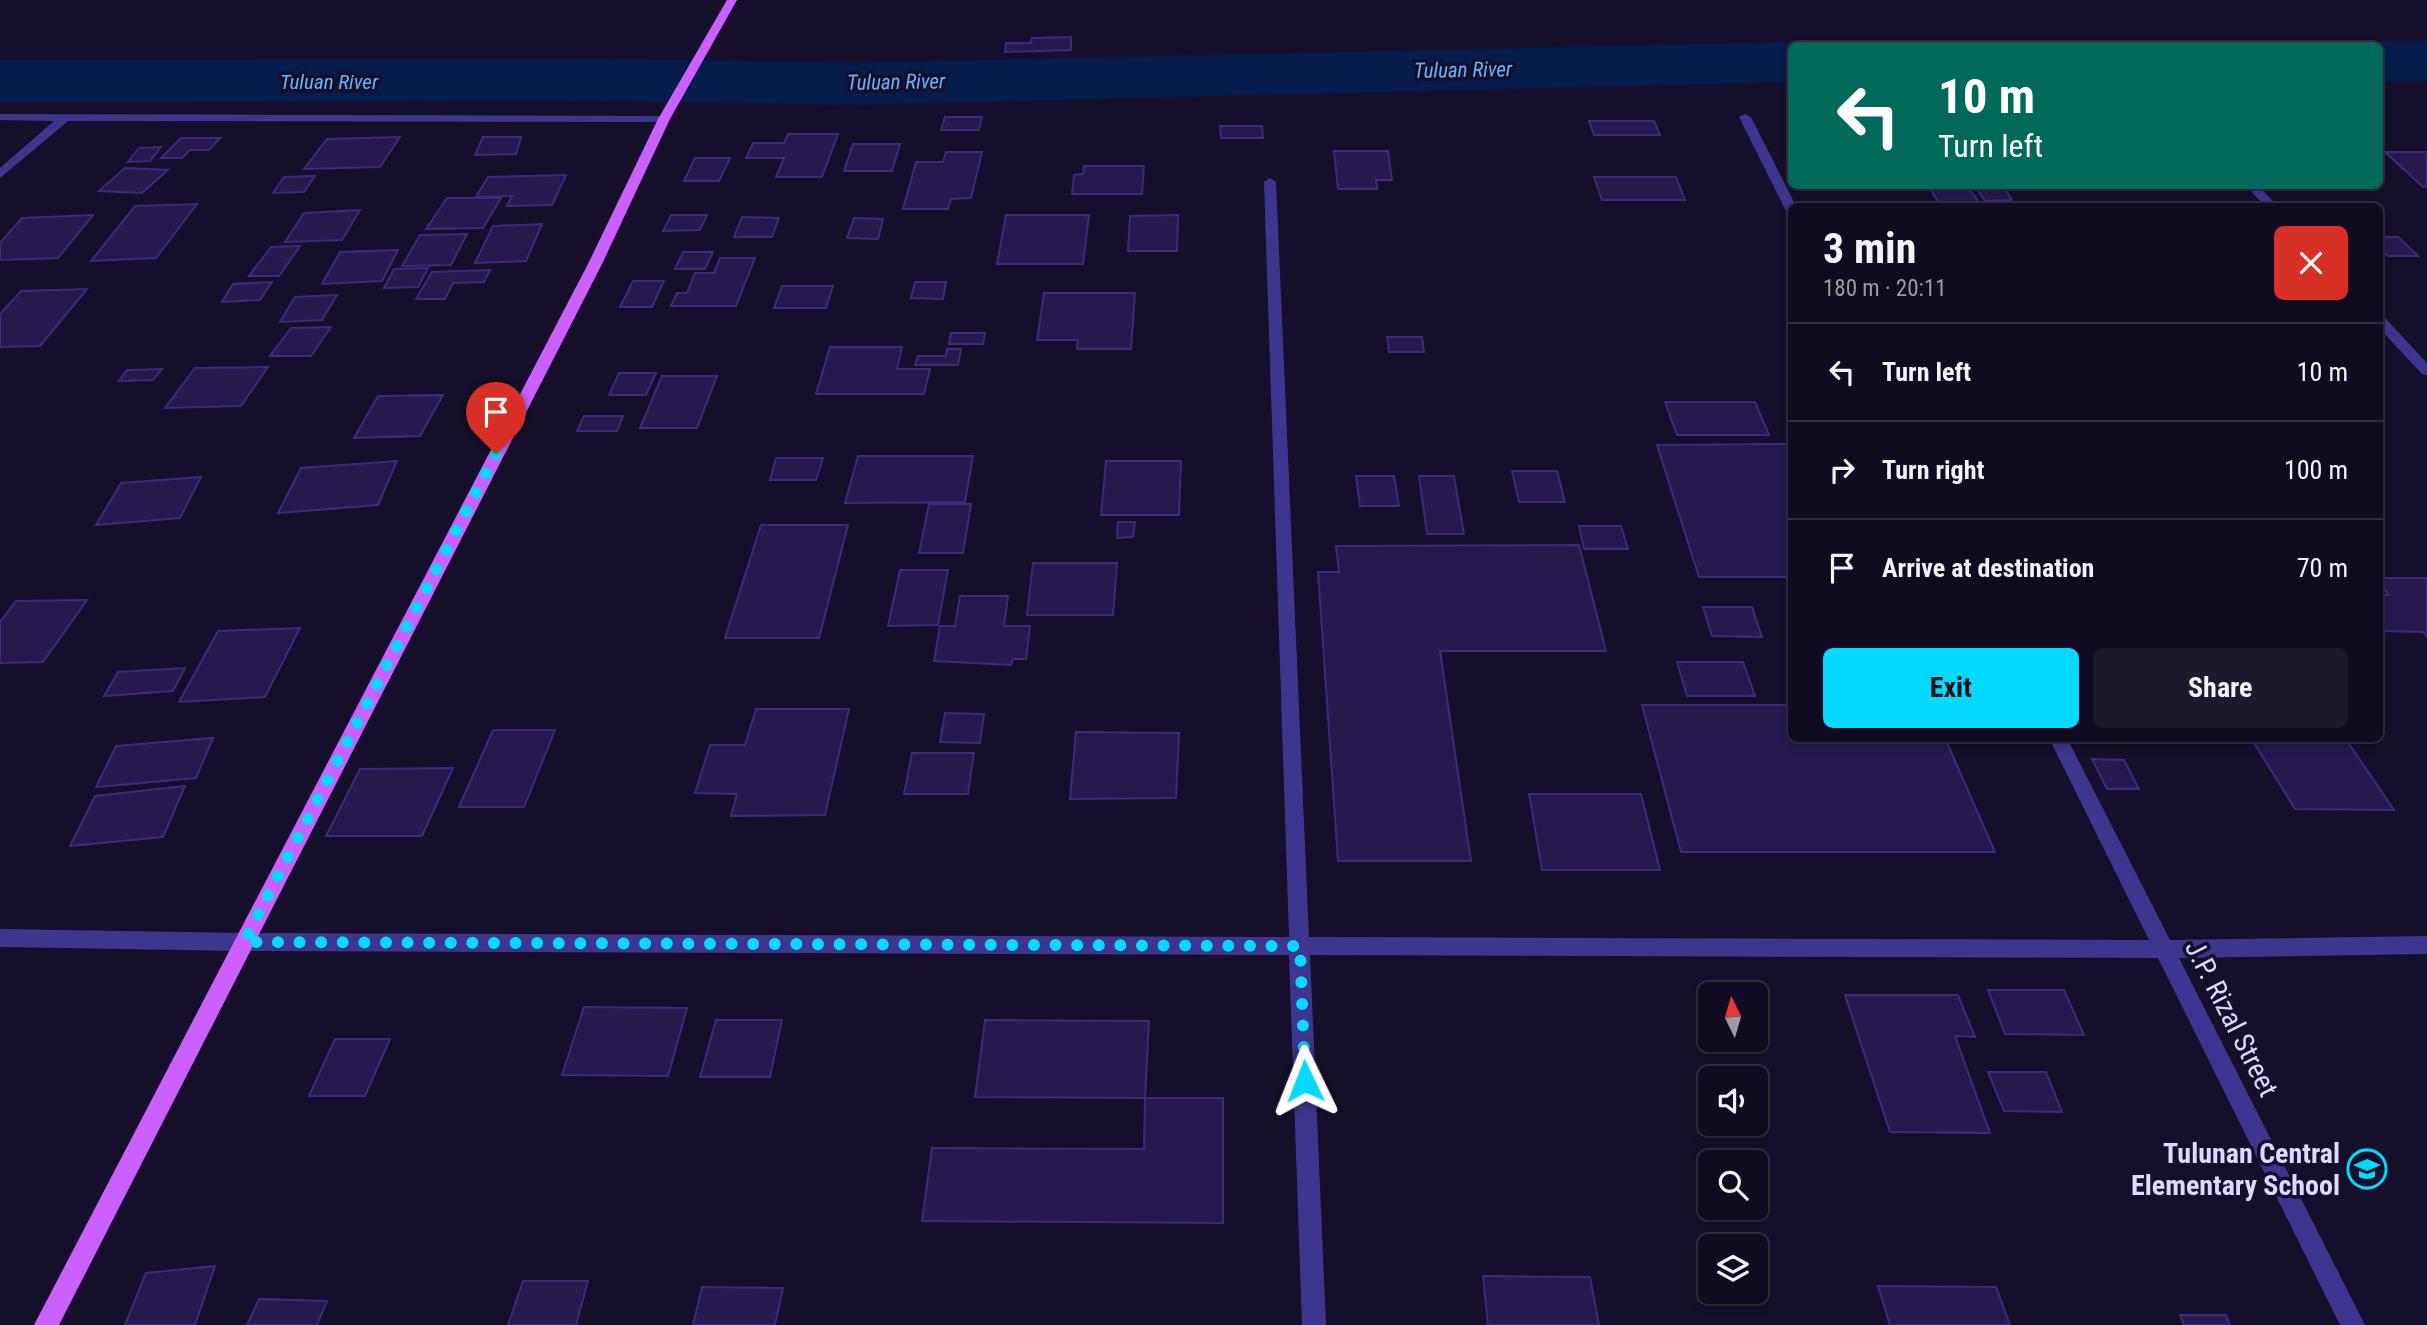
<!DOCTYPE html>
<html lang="en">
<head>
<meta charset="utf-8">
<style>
	:root { --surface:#100b20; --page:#1e192d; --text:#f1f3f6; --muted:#9c9ba5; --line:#302b3e; --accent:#05d9ff }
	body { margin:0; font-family:"Roboto Condensed",sans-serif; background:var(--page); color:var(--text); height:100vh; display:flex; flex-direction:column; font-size:26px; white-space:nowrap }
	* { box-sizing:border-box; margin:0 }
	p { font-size:23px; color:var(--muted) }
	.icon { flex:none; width:38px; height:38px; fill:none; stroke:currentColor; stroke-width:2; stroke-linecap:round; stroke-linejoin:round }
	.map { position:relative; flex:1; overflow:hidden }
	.sheet { position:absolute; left:1788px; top:203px; width:595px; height:539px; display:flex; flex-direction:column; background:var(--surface); border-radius:10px; box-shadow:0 4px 10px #0003,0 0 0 2px var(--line) }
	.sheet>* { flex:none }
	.top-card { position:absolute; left:1788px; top:42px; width:595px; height:147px; border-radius:10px; box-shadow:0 4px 10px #0003,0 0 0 2px var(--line); background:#00695c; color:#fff; overflow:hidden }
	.needle { width:46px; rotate:355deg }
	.buttons { position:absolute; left:1698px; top:982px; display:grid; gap:14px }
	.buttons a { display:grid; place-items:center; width:70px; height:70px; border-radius:10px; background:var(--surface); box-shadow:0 4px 10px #0003,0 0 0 2px var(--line); font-size:35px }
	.pin { position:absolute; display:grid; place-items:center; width:60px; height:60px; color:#fff; margin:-72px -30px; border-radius:50% 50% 50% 0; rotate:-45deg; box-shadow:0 0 7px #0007 }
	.pin .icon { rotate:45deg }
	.me { position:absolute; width:77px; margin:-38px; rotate:358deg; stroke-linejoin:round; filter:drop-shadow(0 0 5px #0008) }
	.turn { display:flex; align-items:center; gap:24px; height:147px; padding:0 35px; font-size:32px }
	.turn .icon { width:91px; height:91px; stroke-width:2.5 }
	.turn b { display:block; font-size:49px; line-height:60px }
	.round { display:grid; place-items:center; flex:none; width:74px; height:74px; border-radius:10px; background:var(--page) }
	.headline { display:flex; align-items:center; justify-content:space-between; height:119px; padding:0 35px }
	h1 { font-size:42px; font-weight:700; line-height:52px }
	.primary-button { display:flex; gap:14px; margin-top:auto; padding:14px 35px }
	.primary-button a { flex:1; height:80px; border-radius:10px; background:var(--accent); color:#111; font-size:28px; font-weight:700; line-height:80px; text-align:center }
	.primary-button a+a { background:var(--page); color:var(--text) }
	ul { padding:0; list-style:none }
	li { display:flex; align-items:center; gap:21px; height:98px; padding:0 35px; border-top:2px solid var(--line) }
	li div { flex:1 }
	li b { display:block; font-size:26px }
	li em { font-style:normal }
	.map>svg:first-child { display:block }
</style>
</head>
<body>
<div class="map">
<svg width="2427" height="1325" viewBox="0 0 2427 1325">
	<rect width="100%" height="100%" fill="#150f2b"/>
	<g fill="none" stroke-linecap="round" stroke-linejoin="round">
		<path fill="#061c4c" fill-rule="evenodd" d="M2380 41H2427V81H2380V46H2360Z
			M1792 42 1808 46H1792V82L850 105 617 101 0 102V60L617 59 850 63Z"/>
	</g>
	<path fill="#26194e" stroke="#3e297b" stroke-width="2" d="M1071 37V50L1005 52 1006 43H1031L1032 38Z
		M945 117H982L979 130H941Z
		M1589 121H1654L1660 135H1594Z
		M1220 126H1262L1263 138H1221Z
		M788 134H838L822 177H776L784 158H746L753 143H784Z
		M400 137 380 167 304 169 327 139Z
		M483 137H521L516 154 475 155Z
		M181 138H220L209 150H190L182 158H161Z
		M853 144H900L892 171H844Z
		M161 147 150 161 128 162 139 148Z
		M1334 151H1388L1392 180H1376L1377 189H1338Z
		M946 152H982L971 198 951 199 948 209H903L916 162H943Z
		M2385 152H2427V187H2423Z
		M695 158H730L719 181H684Z
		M1084 166H1144L1142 194H1072L1074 175 1083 174Z
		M125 168 168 170 142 193 99 191Z
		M566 175 552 205 507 206 512 196 476 197 488 177Z
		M315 176 304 192 273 193 284 177Z
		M1594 177H1676L1685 200H1602Z
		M1930 189 1970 190 1980 204H1940Z
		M1977 189H2005L2012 200 1985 201Z
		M447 198H501L483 228 426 229Z
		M197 204 156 258 91 261 135 206Z
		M360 210 342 240 285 242 304 213Z
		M93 215 58 258 0 260V243L22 218Z
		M671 215H707L700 230 663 231Z
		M1006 215H1089L1083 264H997Z
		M1178 215 1177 251H1128L1130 216Z
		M742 217 779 218 772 237H734Z
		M854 218 883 219 878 239 847 238Z
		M542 224 526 261 475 263 493 226Z
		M467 234 451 265 402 266 420 235Z
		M2380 237H2398L2418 256H2388L2380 249Z
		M300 246 279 276H249L271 247Z
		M398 250 382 281 322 284 340 252Z
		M683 252H713L705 269H675Z
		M720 258H755L736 306H671L677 293H687L695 273H714Z
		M428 268 418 287 384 288 394 269Z
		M490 270 484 282 453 283 445 299H416L432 272Z
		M633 281H664L652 307H620Z
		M272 282 260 300 222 302 233 284Z
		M915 282H946L943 299 911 298Z
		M782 286H833L826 308H774Z
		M87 289 40 346 0 347V314L21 291Z
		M1044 293H1135L1131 349H1077L1078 340H1037Z
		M337 295 322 320 280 322 295 297Z
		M331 327 311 356H270L291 328Z
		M951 333H985L983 344H949Z
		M1387 337H1422L1424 352H1389Z
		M830 347H902L897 369H930L924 394H816Z
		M947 349H961L958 365H915L918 356H946Z
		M268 367 241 406 165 408 195 368Z
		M162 369 153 380 119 381 127 370Z
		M619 373H656L646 395H609Z
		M662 376H717L697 428H640Z
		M443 395 420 436 354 438 378 396Z
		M1665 402H1755L1769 435H1677Z
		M584 416H623L617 431H577Z
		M1792 444V577H1699L1657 445Z
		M858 456H973L965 502 845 503Z
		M776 458H823L816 480H770Z
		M397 461 378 505 278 513 301 468Z
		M1106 461H1181L1179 515H1101Z
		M1512 471H1557L1565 502H1519Z
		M1356 476H1394L1399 506H1360Z
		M1419 476H1454L1464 534H1427Z
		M201 477 180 518 96 525 121 483Z
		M929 504H971L963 553H919Z
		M1118 522H1135L1133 537 1117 538Z
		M761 525H848L819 638H725Z
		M1579 526H1621L1628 549H1584Z
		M1579 545 1606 651H1440L1471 861H1338L1318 572H1339L1336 546Z
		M1033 563H1117L1113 615H1027Z
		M900 570H948L938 625 888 626Z
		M2380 578H2427V637L2423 632 2380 631V595H2389L2380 583Z
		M960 596H1008L1004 626H1030L1026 659H1013L1011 665 934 661 940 626H955Z
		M87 600 43 662 0 663V622L16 601Z
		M1703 607H1752L1762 637 1712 636Z
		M300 628 265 697 179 702 218 631Z
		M1677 662H1743L1755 696H1687Z
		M185 668 173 691 104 696 118 672Z
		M1642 705H1792V738H1945L1995 852H1681Z
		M756 709H849L825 815 731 816 737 794 695 793 710 745H745Z
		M945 713 984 714 980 743 940 742Z
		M493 730H555L524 807H459Z
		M1076 732 1179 733 1176 798 1070 799Z
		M213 738 196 778 96 787 116 746Z
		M2251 738H2345L2394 810 2295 809Z
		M912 753H974L968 794H904Z
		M2092 759 2124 760 2139 789H2107Z
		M453 768 422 836H326L360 769Z
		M185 786 163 837 70 846 95 796Z
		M1529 794H1641L1660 870H1542Z
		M1988 990H2064L2084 1035 2005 1034Z
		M1845 995H1958L1975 1037 1955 1036 1990 1133 1890 1132Z
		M584 1007 687 1008 668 1076 562 1075Z
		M716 1020H782L770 1077H700Z
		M985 1020 1149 1021 1145 1098 975 1097Z
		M335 1039H390L365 1096H309Z
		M1988 1072H2046L2062 1112 2004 1111Z
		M1145 1098H1223V1223L922 1221 932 1148 1144 1149Z
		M215 1266 195 1325H125L146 1273Z
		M1483 1276 1590 1277 1599 1325H1488Z
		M523 1281H588L576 1325H508Z
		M1878 1286 1996 1287 2010 1325H1890Z
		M702 1287 783 1288 775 1325H693Z
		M259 1299 327 1301 317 1325H247Z
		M2180 1315H2226L2230 1325H2184Z"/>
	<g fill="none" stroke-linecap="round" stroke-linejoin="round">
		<path fill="#3e368e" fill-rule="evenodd" d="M0 114 664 116 670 119 664 122 68 121 0 178V168L54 121 0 120Z
			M1745 114 1751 117 1796 206H1792V215L1786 211 1739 117Z
			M1270 178 1276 182 1309 937 2149 940 2049 738H2067L2170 940 2427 936V954L2179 958 2365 1325H2340L2158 958 1310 955 1326 1325H1302L1289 955 244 951 0 947V929L244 933 1289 937 1264 182Z
			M2246 186H2258L2278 206H2265Z
			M2380 317 2385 318 2427 363V375L2422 374 2380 329Z"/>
		<path fill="#cb60ff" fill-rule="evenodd" d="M727 0H737L670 119 602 264 59 1325H34L588 264 658 119Z"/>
	</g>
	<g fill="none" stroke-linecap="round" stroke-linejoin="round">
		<path stroke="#05d9ff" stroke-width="12" stroke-dasharray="0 21.6" d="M496 454 244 942 1300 946 1305 1081"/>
	</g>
	<defs>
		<g id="school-ring" transform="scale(2.0125)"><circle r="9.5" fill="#150f2b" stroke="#05d9ff" stroke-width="1.5"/><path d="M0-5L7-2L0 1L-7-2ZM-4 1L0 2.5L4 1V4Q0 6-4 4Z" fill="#05d9ff"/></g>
	</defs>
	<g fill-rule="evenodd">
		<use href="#school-ring" x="2367" y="1169"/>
	</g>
	<g text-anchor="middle" stroke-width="7" stroke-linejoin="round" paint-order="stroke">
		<g font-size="21" font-style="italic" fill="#67b1ff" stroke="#150f2b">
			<text transform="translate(1463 70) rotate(-1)" y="7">Tuluan River</text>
			<text x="329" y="89">Tuluan River</text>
			<text transform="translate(896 82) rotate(-1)" y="7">Tuluan River</text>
		</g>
		<g font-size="28" fill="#dfd9ff" stroke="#150f2b">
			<text transform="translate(2232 1018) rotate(63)" y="10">J.P. Rizal Street</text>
		</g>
		<g font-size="28" font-weight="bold" fill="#dfd9ff" stroke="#150f2b" text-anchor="end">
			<text x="2340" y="1163">Tulunan Central<tspan x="2340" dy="32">Elementary School</tspan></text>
		</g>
	</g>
</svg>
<div class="buttons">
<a><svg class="needle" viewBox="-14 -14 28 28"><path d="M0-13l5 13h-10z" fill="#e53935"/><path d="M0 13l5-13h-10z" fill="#9c9ba5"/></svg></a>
<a><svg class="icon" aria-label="sound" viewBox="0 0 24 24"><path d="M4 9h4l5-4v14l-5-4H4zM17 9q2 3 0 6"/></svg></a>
<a><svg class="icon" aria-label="search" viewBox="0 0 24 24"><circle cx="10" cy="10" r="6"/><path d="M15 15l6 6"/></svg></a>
<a><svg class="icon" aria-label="layers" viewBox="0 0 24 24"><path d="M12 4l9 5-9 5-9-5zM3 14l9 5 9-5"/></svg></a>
</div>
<div class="pin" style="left:496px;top:454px;background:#d93025"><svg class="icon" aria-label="arrive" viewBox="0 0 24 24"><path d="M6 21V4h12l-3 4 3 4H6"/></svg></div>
<svg class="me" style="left:1305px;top:1081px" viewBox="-20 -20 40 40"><path d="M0-17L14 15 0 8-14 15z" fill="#05d9ff" stroke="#fff" stroke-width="4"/></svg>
<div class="top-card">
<div class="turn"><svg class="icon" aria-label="left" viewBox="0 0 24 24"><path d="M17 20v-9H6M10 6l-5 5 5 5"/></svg><div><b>10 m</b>Turn left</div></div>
</div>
<section class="sheet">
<div class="headline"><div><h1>3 min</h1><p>180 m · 20:11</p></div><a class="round" style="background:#d93025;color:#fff"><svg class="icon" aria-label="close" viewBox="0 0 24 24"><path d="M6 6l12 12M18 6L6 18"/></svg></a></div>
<ul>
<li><svg class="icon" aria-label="left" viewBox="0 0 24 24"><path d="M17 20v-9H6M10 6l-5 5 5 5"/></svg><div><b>Turn left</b></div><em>10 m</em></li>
<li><svg class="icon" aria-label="right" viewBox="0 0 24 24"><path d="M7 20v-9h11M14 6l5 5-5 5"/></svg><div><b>Turn right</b></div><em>100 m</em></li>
<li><svg class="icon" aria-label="arrive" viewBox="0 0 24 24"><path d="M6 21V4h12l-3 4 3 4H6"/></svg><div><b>Arrive at destination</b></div><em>70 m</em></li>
</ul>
<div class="primary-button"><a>Exit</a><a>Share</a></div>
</section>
</div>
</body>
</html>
